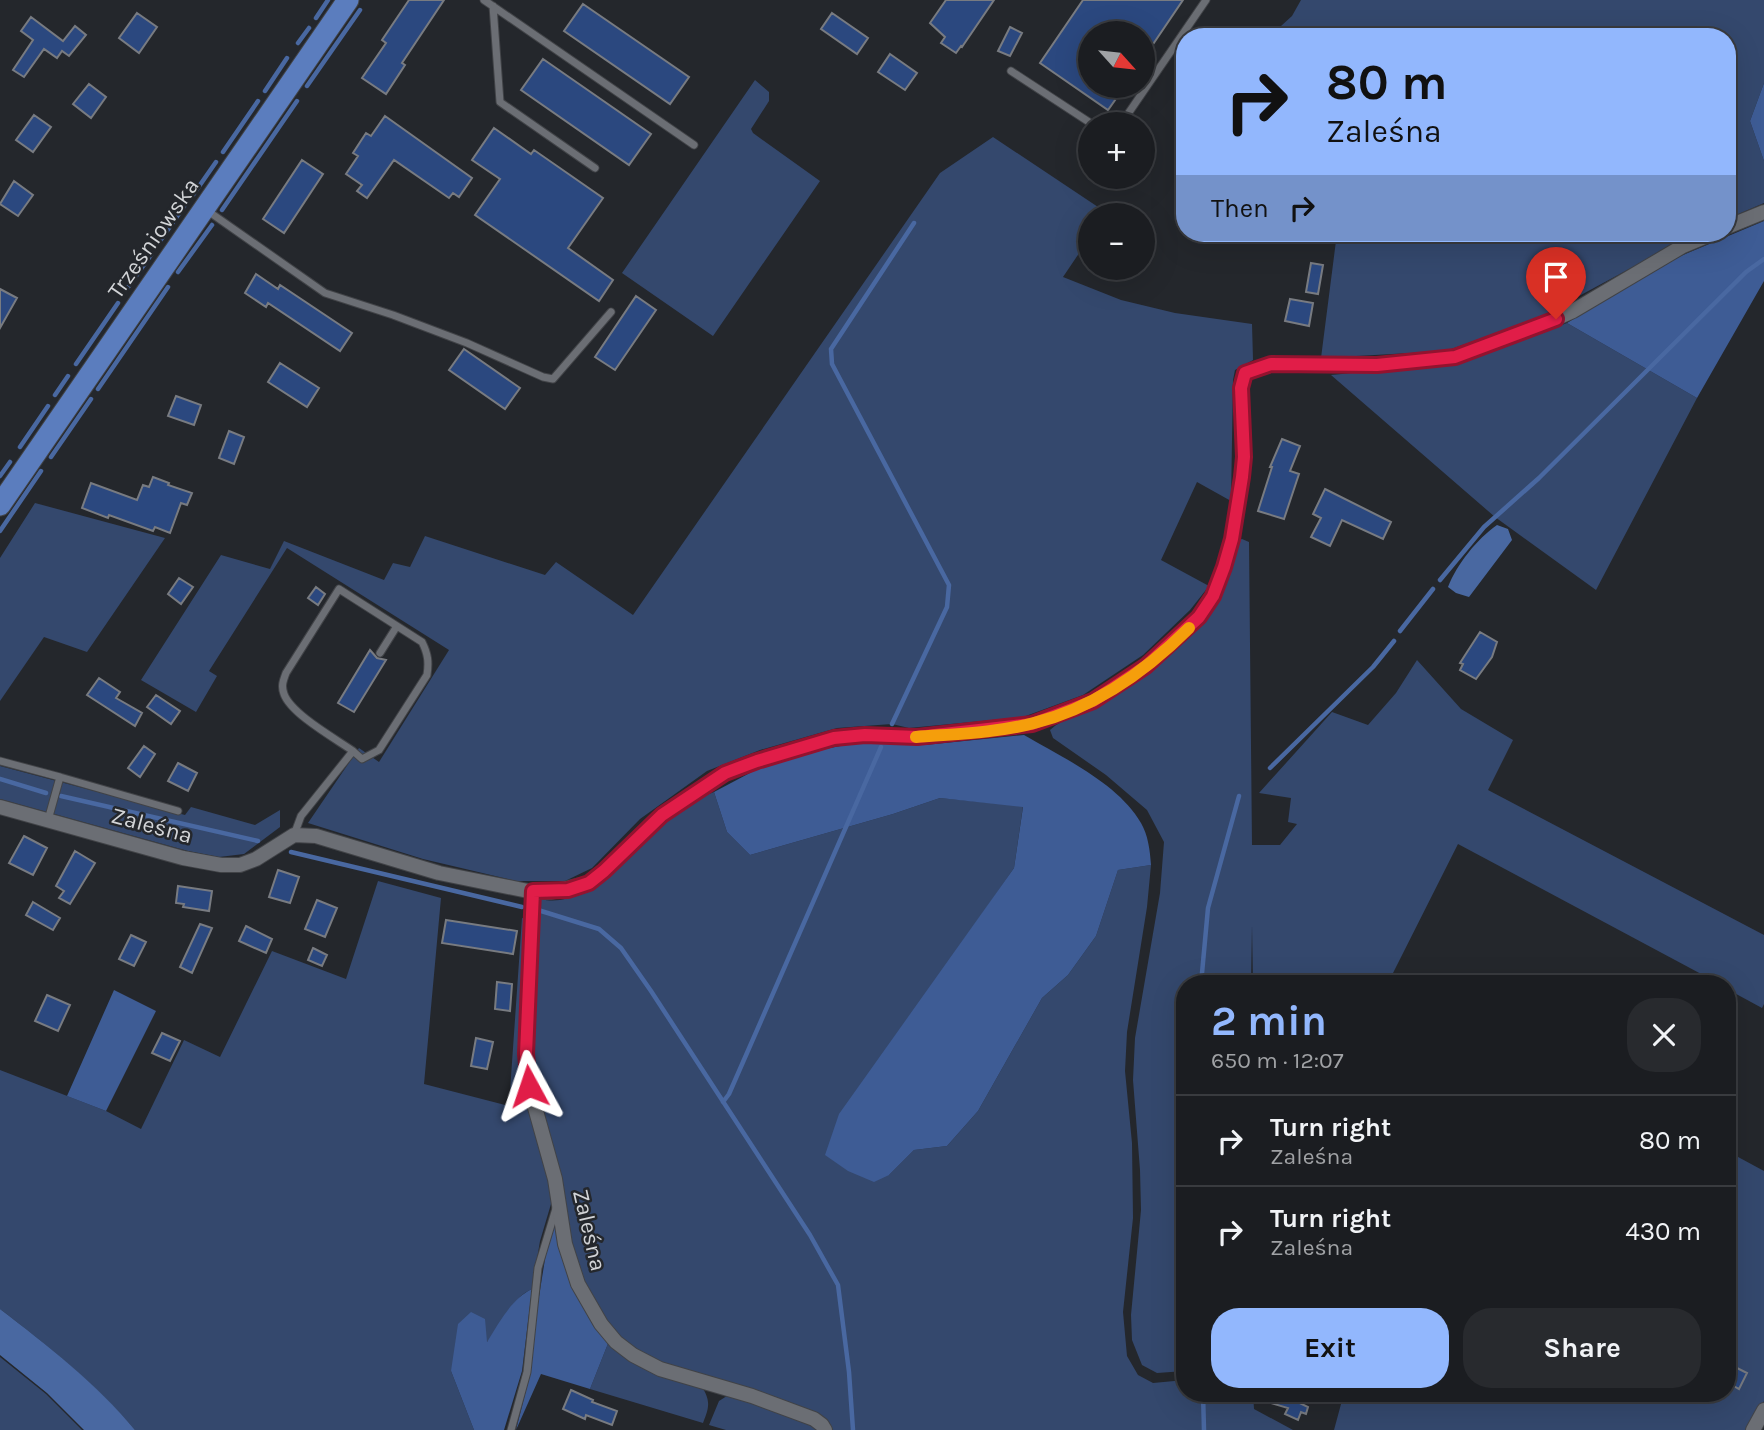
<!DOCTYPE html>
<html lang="en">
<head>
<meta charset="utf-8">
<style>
	:root { --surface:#1b1d21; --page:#282a2e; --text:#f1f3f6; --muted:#a0a2a5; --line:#393b3f; --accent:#92b7fd }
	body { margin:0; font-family:Karla,sans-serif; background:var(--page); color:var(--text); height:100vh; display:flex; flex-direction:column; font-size:26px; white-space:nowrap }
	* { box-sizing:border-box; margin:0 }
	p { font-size:23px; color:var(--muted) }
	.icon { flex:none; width:38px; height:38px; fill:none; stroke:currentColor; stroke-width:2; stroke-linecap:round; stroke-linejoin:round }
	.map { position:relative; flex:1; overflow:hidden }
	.panel { position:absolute; left:1176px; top:975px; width:560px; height:427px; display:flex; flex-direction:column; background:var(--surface); border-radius:28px; box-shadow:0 7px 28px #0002,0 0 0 2px var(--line) }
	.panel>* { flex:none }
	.hud { position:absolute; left:1176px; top:28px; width:560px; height:214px; border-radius:28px; box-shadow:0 7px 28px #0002,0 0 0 2px var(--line); background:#92b7fd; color:#111; overflow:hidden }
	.needle { width:46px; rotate:117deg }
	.controls { position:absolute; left:1078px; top:21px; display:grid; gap:14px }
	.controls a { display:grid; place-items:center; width:77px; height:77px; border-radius:50%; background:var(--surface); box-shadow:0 7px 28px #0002,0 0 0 2px var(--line); font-size:35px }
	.pin { position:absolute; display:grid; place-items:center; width:60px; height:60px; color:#fff; margin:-72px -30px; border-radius:50% 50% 50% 0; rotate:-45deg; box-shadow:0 0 7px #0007 }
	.pin .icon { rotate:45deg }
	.me { position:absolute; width:77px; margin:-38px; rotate:355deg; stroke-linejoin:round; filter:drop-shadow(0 0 5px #0008) }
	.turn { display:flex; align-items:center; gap:24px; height:147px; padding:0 35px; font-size:32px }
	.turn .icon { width:91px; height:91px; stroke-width:2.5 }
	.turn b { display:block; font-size:49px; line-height:60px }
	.then { display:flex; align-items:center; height:66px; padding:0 35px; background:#0003; gap:14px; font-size:26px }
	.round { display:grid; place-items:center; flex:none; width:74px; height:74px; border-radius:28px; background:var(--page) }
	.head { display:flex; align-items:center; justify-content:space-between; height:119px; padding:0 35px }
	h1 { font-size:42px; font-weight:700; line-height:52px; color:var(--accent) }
	.primary-button { display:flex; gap:14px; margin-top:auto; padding:14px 35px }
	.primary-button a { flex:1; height:80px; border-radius:28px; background:var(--accent); color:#111; font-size:28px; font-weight:700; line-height:80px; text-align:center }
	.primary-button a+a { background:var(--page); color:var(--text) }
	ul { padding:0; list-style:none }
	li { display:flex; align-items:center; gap:21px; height:91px; padding:0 35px; border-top:2px solid var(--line) }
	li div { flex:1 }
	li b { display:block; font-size:26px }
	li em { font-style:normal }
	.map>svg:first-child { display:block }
</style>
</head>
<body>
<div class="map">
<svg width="1764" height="1430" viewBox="0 0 1764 1430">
	<rect width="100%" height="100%" fill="#24272c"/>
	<path fill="#34486d" d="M1301 0H1764V83L1750 121 1764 161V203L1727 219V37H1269L1292 16Z
		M755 80 769 92V101L751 129 753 133 820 181 713 336 622 273Z
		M993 137 1107 213 1106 215H1090V237L1063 277 1121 300 1175 313 1252 324 1253 360 1235 370 1233 380 1231 501 1197 482 1161 560 1209 586 1190 610 1143 655 1083 695 1023 717 909 728 892 724 837 728 760 750 707 771 640 819 592 868 565 881H516L423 859 308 823 359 748 379 762 449 650 287 548 209 671 217 676 196 712 141 680 221 555 270 569 284 541 384 580 393 563 410 567 425 536 545 575 556 562 633 615 940 173Z
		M1337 233H1696L1540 317 1446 351 1321 358Z
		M1567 323 1697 398 1596 590 1495 517 1331 375 1459 363Z
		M35 503 165 538 87 652 44 637 0 701V558Z
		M1242 539 1249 542 1252 845H1280L1297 824 1288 822 1291 798 1259 793 1332 712 1368 725 1396 693 1417 660 1461 709 1513 740 1488 790 1764 935V1004L1762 1008 1727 989V984L1718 983 1458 844 1393 973 1412 983H1253L1252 925 1251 983 1185 984V1371L1157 1373 1142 1365 1132 1340 1131 1315 1141 1210 1140 1170 1133 1080 1135 1038 1160 893 1164 842 1147 810 1106 775 1053 738 1050 730C1063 718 1083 714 1097 704 1138 677 1192 648 1215 602 1224 583 1229 561 1236 541Z
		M0 766 185 815 191 807 255 825 280 810V827L244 854 219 857 188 851 0 799Z
		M714 792 727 832 750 855 893 814 940 798 1023 806 1014 868 961 944 889 1175 914 1150 947 1146 978 1111 1042 998 1068 975 1096 936 1118 870 1151 865 1147 907 1127 1032 1125 1071 1132 1143 1133 1218 1123 1312 1127 1356 1138 1375 1153 1383 1185 1380V1393H1253L1254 1409 1293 1430H829L647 1358 611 1331 578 1273 535 1098 530 1047 539 901 541 899C586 911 627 849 658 824 675 810 694 800 714 792Z
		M378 881 441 898 424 1084 509 1106 522 918 527 919 521 1041 551 1178V1204L540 1241 532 1289C508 1300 503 1326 486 1343 476 1354 462 1362 451 1371L474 1430H135C96 1384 47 1345 0 1309V1070L106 1111 141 1129 184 1040 220 1057 272 951 346 979Z
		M1727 1151 1764 1171V1401L1748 1430H1334L1344 1393H1727Z
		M609 1341 702 1387C711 1401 709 1408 703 1423L590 1389Z
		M0 1357 46 1394 82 1430H0Z
		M730 1394 811 1422 819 1430H726L709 1425 719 1401Z"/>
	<path fill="#3e5c95" d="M1764 83V161L1750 121Z
		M1764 221V281L1697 398 1567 323 1671 260Z
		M1024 735C1062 757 1119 784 1141 823 1148 835 1150 850 1151 865L1118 870 1096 936 1068 975 1042 998 978 1111 947 1146 914 1150 889 1175 874 1182 848 1171 825 1155 839 1114 1014 868 1023 807 940 798 893 814 750 855 727 832 714 792 765 765 820 750 871 740 925 745Z
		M114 990 156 1011 106 1111 67 1096Z
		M555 1220C568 1272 572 1299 609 1341L590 1389 541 1374 516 1430 531 1370 536 1315 546 1253Z
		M532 1289 522 1371 504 1430H474L451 1371 458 1324 471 1312 485 1319 487 1342C499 1323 511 1299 532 1289Z"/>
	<path fill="#4968a1" d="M1497 525 1508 529 1512 540 1469 597 1456 593 1448 587C1457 564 1477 539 1497 525Z
		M0 1309C47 1345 97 1384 135 1430H84L47 1393 0 1355Z"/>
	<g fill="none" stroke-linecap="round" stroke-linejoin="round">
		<path stroke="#4968a1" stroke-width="4.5" d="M316 18 328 0
			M298 43 309 28
			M307 86 360 10
			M265 91 287 58
			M223 152 258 101
			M193 195 216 162
			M222 210 297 101
			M160 241 185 205
			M178 272 212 225
			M126 290 151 255
			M76 364 118 303
			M98 389 168 287
			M55 395 68 376
			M20 447 48 406
			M51 457 91 399
			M0 476 10 462
			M0 531 41 471
			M1440 580 1484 527 1539 478 1746 272 1764 259
			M1400 631 1433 589
			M892 724 947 607 949 585 832 364 831 349 914 223
			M1270 768 1373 667 1394 641
			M0 779 46 793
			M61 796 258 841
			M291 852 522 907
			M538 910 599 929 621 948 651 991 810 1235 838 1285 849 1372 853 1430
			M1201 984 1208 908 1239 796
			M723 1102 729 1094 881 747
			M1203 1393 1204 1430"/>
	</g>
	<path fill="#2b487f" stroke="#787b81" stroke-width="2" d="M409 0H444L402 63 405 65 386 94 362 78 386 43 382 40Z
		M946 0H994L962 47 961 46 956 53 941 43 945 37 930 23Z
		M1083 0H1183L1143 59V33H1090V86H1125L1108 110 1040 63Z
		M583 4 689 77 670 104 564 31Z
		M137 13 157 27 139 53 119 38Z
		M832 13 868 38 857 54 821 29Z
		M31 17 63 41 75 26 86 35 69 56 62 51 57 58 44 49 24 77 13 70 33 40 21 31Z
		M1010 27 1022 33 1010 56 998 51Z
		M890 54 917 73 905 90 878 72Z
		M543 59 651 134 629 165 521 90Z
		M89 84 106 97 91 118 73 104Z
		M34 115 51 127 33 152 16 140Z
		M385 116 472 178 459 197 453 193 449 198 394 160 367 198 357 191 362 185 346 174 358 156 353 153 366 133 371 136Z
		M494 128 531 154 534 150 603 198 568 248 613 280 599 301 475 215 500 179 472 160Z
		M302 160 323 174 284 233 263 219Z
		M14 181 33 195 18 216 0 204Z
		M1311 263 1323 265 1318 294 1306 292Z
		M256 274 278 289 280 285 352 333 340 351 268 303 266 307 245 293Z
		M0 289 17 298 0 328Z
		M636 296 656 310 615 370 595 357Z
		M1290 299 1313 303 1309 326 1285 321Z
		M464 349 520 388 505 409 449 370Z
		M280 363 319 388 307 407 268 382Z
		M176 396 201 405 194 425 168 416Z
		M229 431 244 437 234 464 219 458Z
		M1282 439 1300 446 1290 471 1299 474 1284 519 1258 511 1272 467H1270Z
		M153 477 169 483 168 485 192 493 187 505 181 503 170 533 155 527 153 531 109 515 108 518 82 508 91 483 137 500 143 485 149 487Z
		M1325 489 1391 522 1383 539 1342 520 1330 546 1311 537 1321 518 1313 514Z
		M179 578 193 587 181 604 168 594Z
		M316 587 325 594 318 605 308 598Z
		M1480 632 1497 642 1492 657 1476 679 1460 670 1463 664 1460 663Z
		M370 650 377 658 386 660 354 712 338 703Z
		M99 678 120 692 116 698 142 713 135 726 87 695Z
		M156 695 180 711 171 724 147 707Z
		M144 746 155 754 140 777 128 768Z
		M178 763 197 773 188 791 168 781Z
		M24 836 47 848 33 875 9 863Z
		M75 851 95 863 70 904 59 898 64 891 56 886Z
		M278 870 299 877 290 903 269 897Z
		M178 886 212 891 209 911 183 907 184 904 176 903Z
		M317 900 337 908 325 937 305 929Z
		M33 902 60 918 53 930 26 915Z
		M446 920 517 931 513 954 442 943Z
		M200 924 212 928 192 973 180 967Z
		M246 926 272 939 266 953 239 941Z
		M131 935 146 942 134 966 119 959Z
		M313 948 327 955 322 966 308 960Z
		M497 982 512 984 510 1011 495 1009Z
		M47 995 70 1005 58 1031 35 1021Z
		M162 1033 180 1041 170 1061 152 1053Z
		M476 1038 493 1042 487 1069 471 1066Z
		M1727 1363 1747 1373 1739 1389 1727 1382Z
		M571 1390 593 1400 592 1402 617 1411 612 1425 586 1415 585 1419 563 1409Z
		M1248 1393H1279L1308 1407 1306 1414 1301 1412 1298 1420 1285 1414 1288 1408 1247 1396Z"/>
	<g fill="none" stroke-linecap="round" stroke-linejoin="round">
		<g stroke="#414347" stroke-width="9">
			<path id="lane" d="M484 0 694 145
				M493 6 500 102 595 168
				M1011 71 1092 124
				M1119 124H1121L1206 0
				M205 209 325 293 393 315 467 343 543 377 553 379 611 312
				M380 653 397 626
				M0 761 60 777 48 820
				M60 777 178 811
				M294 835 301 816 353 751C336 739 291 714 284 694 281 686 283 681 286 673L339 589 422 642C428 654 429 662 427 675L379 750 362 759 353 751
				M511 1430 527 1372 538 1268 557 1205"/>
		</g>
		<g stroke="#414347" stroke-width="16">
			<path id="street" d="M1727 227 1764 212
				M0 807 183 858 221 865H240L256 859 294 835 316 836 439 873 533 892H551L589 883 604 871 662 815 725 773 757 761 834 738 865 735 917 737 1033 724 1092 701 1146 666 1199 617 1213 596 1224 567 1232 539 1239 498 1244 457 1241 388 1245 373 1271 364 1377 365 1455 357 1539 326 1573 311 1683 246 1714 233
				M533 892 526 1054 529 1086 555 1179 565 1244 578 1284 601 1324 616 1342 633 1355 660 1369 752 1396 814 1419 822 1425 825 1430
				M1753 1430 1764 1410"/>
		</g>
		<g stroke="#414347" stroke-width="23">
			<path id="primary" d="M0 505 348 0"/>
		</g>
		<use href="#lane" stroke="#6b6e74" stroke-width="7"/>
		<use href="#street" stroke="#6b6e74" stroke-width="14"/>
		<use href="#primary" stroke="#5b7dbe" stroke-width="21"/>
	</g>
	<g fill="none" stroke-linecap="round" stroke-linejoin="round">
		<g stroke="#92132f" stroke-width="18">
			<path id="route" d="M529 1086 526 1054 533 891 568 890 589 883 604 871 662 815 725 773 757 761 834 738 865 735 917 737 1032 724 1093 701 1146 666 1199 617 1213 596 1224 567 1232 539 1242 477 1244 457 1241 388 1245 373 1271 364 1377 365 1455 357 1556 319"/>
		</g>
		<use href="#route" stroke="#e11d48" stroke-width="12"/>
		<path stroke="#f59e0b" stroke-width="12" d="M916 737C954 734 997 733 1034 723 1094 708 1146 671 1189 628"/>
	</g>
	<g text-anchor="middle" stroke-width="5" stroke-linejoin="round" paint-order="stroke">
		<g font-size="23" fill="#d2d4d7" stroke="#24272c">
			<text transform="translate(153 238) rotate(-55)" y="8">Trześniowska</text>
			<text transform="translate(152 825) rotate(15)" y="8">Zaleśna</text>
			<text transform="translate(590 1230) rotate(77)" y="8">Zaleśna</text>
		</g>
	</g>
</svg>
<div class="controls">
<a><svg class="needle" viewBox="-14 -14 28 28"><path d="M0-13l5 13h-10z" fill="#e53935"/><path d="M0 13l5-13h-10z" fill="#a0a2a5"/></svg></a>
<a>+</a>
<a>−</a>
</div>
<div class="pin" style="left:1556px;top:319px;background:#d93025"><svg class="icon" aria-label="arrive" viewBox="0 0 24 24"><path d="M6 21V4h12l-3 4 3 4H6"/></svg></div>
<svg class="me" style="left:529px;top:1086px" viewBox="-20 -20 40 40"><path d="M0-17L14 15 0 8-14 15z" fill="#e11d48" stroke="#fff" stroke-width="4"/></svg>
<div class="hud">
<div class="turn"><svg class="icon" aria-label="right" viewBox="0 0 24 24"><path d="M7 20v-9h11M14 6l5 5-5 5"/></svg><div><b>80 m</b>Zaleśna</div></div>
<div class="then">Then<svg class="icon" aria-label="right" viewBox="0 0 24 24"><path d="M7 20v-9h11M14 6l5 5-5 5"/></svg></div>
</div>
<section class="panel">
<div class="head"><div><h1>2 min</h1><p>650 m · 12:07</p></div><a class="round"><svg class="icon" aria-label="close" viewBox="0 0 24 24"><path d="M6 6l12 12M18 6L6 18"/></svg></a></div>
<ul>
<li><svg class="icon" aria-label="right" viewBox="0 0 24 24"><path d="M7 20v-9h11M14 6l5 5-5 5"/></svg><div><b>Turn right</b><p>Zaleśna</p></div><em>80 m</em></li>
<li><svg class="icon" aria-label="right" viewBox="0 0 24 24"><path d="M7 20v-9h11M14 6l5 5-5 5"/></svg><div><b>Turn right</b><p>Zaleśna</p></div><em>430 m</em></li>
</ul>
<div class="primary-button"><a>Exit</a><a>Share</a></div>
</section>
</div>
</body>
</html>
